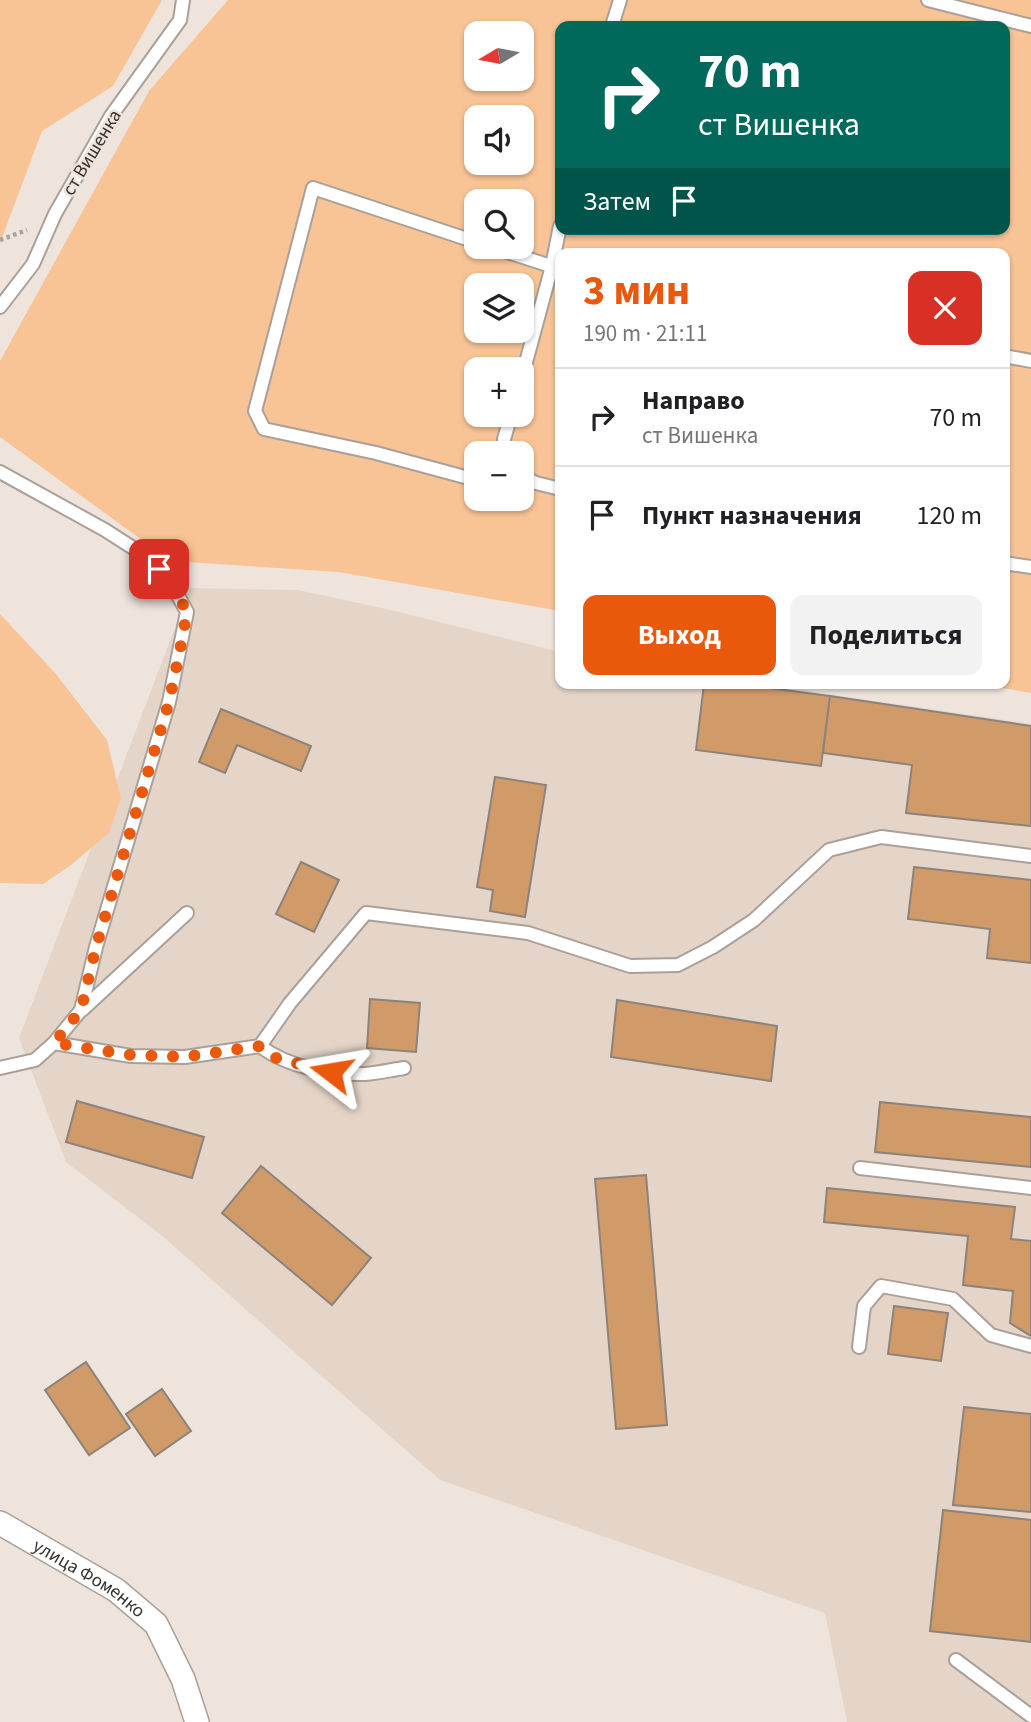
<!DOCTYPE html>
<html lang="ru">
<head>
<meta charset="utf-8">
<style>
	:root { --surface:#fff; --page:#f2f2f2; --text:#202124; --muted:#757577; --line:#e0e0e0; --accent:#ea580c }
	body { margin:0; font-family:"Source Sans 3",sans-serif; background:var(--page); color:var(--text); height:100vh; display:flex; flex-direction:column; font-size:26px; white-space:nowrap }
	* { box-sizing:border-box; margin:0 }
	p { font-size:23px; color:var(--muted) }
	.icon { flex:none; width:38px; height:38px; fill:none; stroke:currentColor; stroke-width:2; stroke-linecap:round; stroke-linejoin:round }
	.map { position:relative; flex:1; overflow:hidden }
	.drawer { position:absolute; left:555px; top:248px; width:455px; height:441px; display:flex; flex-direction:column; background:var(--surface); border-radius:14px; box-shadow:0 2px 5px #0004 }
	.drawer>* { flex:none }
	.hud { position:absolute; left:555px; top:21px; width:455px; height:214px; border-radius:14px; box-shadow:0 2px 5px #0004; background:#00695c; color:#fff; overflow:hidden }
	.needle { width:46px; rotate:260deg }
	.buttons { position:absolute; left:464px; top:21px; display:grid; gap:14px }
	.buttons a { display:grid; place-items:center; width:70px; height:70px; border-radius:14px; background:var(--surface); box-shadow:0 2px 5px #0004; font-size:35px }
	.pin { position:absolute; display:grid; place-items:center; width:60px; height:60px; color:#fff; margin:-30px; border-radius:14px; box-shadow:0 4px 10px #0006 }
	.me { position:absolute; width:77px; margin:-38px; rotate:284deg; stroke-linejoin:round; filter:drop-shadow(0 0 5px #0008) }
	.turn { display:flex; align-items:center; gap:24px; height:147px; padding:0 28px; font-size:32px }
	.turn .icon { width:91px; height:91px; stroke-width:2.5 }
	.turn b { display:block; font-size:49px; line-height:60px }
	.then { display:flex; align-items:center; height:66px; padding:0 28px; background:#0003; gap:14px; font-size:26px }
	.round { display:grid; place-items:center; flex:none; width:74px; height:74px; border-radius:14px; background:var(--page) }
	.head { display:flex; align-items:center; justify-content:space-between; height:119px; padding:0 28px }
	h1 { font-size:42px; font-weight:700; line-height:52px; color:var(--accent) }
	.action { display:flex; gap:14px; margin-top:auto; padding:14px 28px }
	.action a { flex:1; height:80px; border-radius:14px; background:var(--accent); color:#fff; font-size:28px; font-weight:700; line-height:80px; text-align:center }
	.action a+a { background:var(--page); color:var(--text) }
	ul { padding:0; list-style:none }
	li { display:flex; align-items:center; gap:21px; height:98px; padding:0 28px; border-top:2px solid var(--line) }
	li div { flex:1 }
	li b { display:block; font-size:26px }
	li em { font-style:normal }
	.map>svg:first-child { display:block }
</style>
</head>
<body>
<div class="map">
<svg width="1031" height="1722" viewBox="0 0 1031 1722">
	<rect width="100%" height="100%" fill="#eee4dc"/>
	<path fill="#e5d5c9" d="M190 588 298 590 391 610 560 652V684H761L1031 724V1722H847L825 1613 440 1480 161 1235 66 1162 19 1038Z"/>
	<path fill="#f8c395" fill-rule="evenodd" d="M0 0H162L113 86 42 131 0 243Z
		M228 0H1031V693L980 684H1004V254H560V611L339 572 171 561 0 437V361L149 91ZM560 26H1004V229H560ZM476 33H522V79H476ZM476 117H522V163H476ZM476 201H522V247H476ZM476 285H522V331H476ZM476 369H522V415H476ZM476 453H522V499H476Z
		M0 614 56 674 107 740 121 798 109 833 71 865 43 884 0 883Z"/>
	<path fill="#d19a69" stroke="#8b837c" stroke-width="2" d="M704 684H739L830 696 821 766 696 750Z
		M830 696 1031 726V826L906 813 912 765 823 753Z
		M221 709 311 746 301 771 237 745 225 773 199 762Z
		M495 777 546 785 525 917 490 911 493 890 477 887Z
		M301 862 339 880 314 932 276 914Z
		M914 867 1031 880V963L987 958 990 929 908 919Z
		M370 999 420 1003 416 1052 367 1048Z
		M617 1000 777 1026 771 1081 611 1057Z
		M77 1101 204 1137 192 1178 66 1142Z
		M880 1102 1031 1117V1167L875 1152Z
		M261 1166 371 1258 332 1305 222 1213Z
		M646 1175 667 1425 616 1429 595 1179Z
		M827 1188 1015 1207 1011 1239 1031 1241V1336L1010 1323 1013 1291 963 1285 968 1236 824 1222Z
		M894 1306 948 1313 941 1361 888 1354Z
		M86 1362 130 1428 89 1455 45 1390Z
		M162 1389 191 1431 155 1456 126 1414Z
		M964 1407 1031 1414V1512L953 1505Z
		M943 1510 1031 1520V1642L930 1631Z"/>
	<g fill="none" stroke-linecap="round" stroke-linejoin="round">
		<g stroke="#a9a099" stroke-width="16">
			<path id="lane" d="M928 0 1031 26
				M612 26 620 0
				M476 242 313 188 255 411 264 429 376 453 476 480
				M492 247 560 269
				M0 307 33 264 55 214 111 116 180 20 183 0
				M1004 356 1031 361
				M522 377 552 266 560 226
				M504 453V439L511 415
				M0 472 105 530 147 557 170 581 187 612 169 702 96 947 81 1010 54 1043 35 1060 0 1068
				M522 476 536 483 560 489
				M1004 563 1031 567
				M82 1010 187 913
				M54 1043 131 1056 185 1057 260 1046 290 1003 366 913 528 933 630 966 678 965 713 947 754 920 829 850 881 837 1031 856
				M260 1046C287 1067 331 1075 365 1074 378 1073 391 1070 404 1068
				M860 1168 1031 1188
				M859 1347 864 1306 881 1286 953 1299 991 1335 1031 1346
				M956 1660 1031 1716"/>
		</g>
		<g stroke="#a9a099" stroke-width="26">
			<g id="street">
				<path id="s1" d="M0 1523 116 1590 156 1624 183 1679 197 1722"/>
			</g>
		</g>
		<path stroke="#aaa29c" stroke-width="4.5" stroke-dasharray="3.5 3.5" stroke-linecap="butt" d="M0 240 27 230"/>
		<use href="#lane" stroke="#fff" stroke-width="12"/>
		<use href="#street" stroke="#fff" stroke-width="23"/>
	</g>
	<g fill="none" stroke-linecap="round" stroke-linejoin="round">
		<path stroke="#ea580c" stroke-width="12" stroke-dasharray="0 21.6" d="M159 569 170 581 187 612 180 650 169 702 96 947 81 1010 54 1043 131 1055 185 1057 260 1046 276 1058 331 1072"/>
	</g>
	<g text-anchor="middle" stroke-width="5" stroke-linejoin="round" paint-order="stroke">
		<g font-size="19" fill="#383431" stroke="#eee4dc">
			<text transform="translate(91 152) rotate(-59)" y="7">ст Вишенка</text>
			<text dy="7" stroke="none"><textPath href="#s1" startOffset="105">улица Фоменко</textPath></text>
		</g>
	</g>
</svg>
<div class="buttons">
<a><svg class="needle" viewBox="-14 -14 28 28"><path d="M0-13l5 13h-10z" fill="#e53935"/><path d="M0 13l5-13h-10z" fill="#757577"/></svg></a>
<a><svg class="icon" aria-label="sound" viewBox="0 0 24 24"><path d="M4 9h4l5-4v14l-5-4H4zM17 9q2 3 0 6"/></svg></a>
<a><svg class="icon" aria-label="search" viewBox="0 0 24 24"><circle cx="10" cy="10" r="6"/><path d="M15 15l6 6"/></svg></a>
<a><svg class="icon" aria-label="layers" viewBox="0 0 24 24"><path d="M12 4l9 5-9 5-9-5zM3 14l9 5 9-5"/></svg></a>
<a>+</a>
<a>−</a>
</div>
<div class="pin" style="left:159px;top:569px;background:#d93025"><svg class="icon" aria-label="arrive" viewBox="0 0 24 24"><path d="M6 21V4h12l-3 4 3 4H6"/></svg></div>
<svg class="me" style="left:331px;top:1072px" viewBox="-20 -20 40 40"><path d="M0-17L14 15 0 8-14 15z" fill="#ea580c" stroke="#fff" stroke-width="4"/></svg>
<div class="hud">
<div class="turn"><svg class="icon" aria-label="right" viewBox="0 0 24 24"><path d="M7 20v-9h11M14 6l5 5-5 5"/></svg><div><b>70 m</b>ст Вишенка</div></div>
<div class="then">Затем<svg class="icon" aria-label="arrive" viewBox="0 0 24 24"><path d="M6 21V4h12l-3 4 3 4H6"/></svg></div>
</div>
<section class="drawer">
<div class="head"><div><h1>3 мин</h1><p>190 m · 21:11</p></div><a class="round" style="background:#d93025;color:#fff"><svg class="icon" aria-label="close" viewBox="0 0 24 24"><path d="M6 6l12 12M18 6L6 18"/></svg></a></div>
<ul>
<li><svg class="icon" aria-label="right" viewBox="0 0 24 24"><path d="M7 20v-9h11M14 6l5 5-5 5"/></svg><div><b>Направо</b><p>ст Вишенка</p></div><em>70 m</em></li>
<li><svg class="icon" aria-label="arrive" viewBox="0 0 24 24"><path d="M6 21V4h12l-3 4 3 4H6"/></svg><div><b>Пункт назначения</b></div><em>120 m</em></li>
</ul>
<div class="action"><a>Выход</a><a>Поделиться</a></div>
</section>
</div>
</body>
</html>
